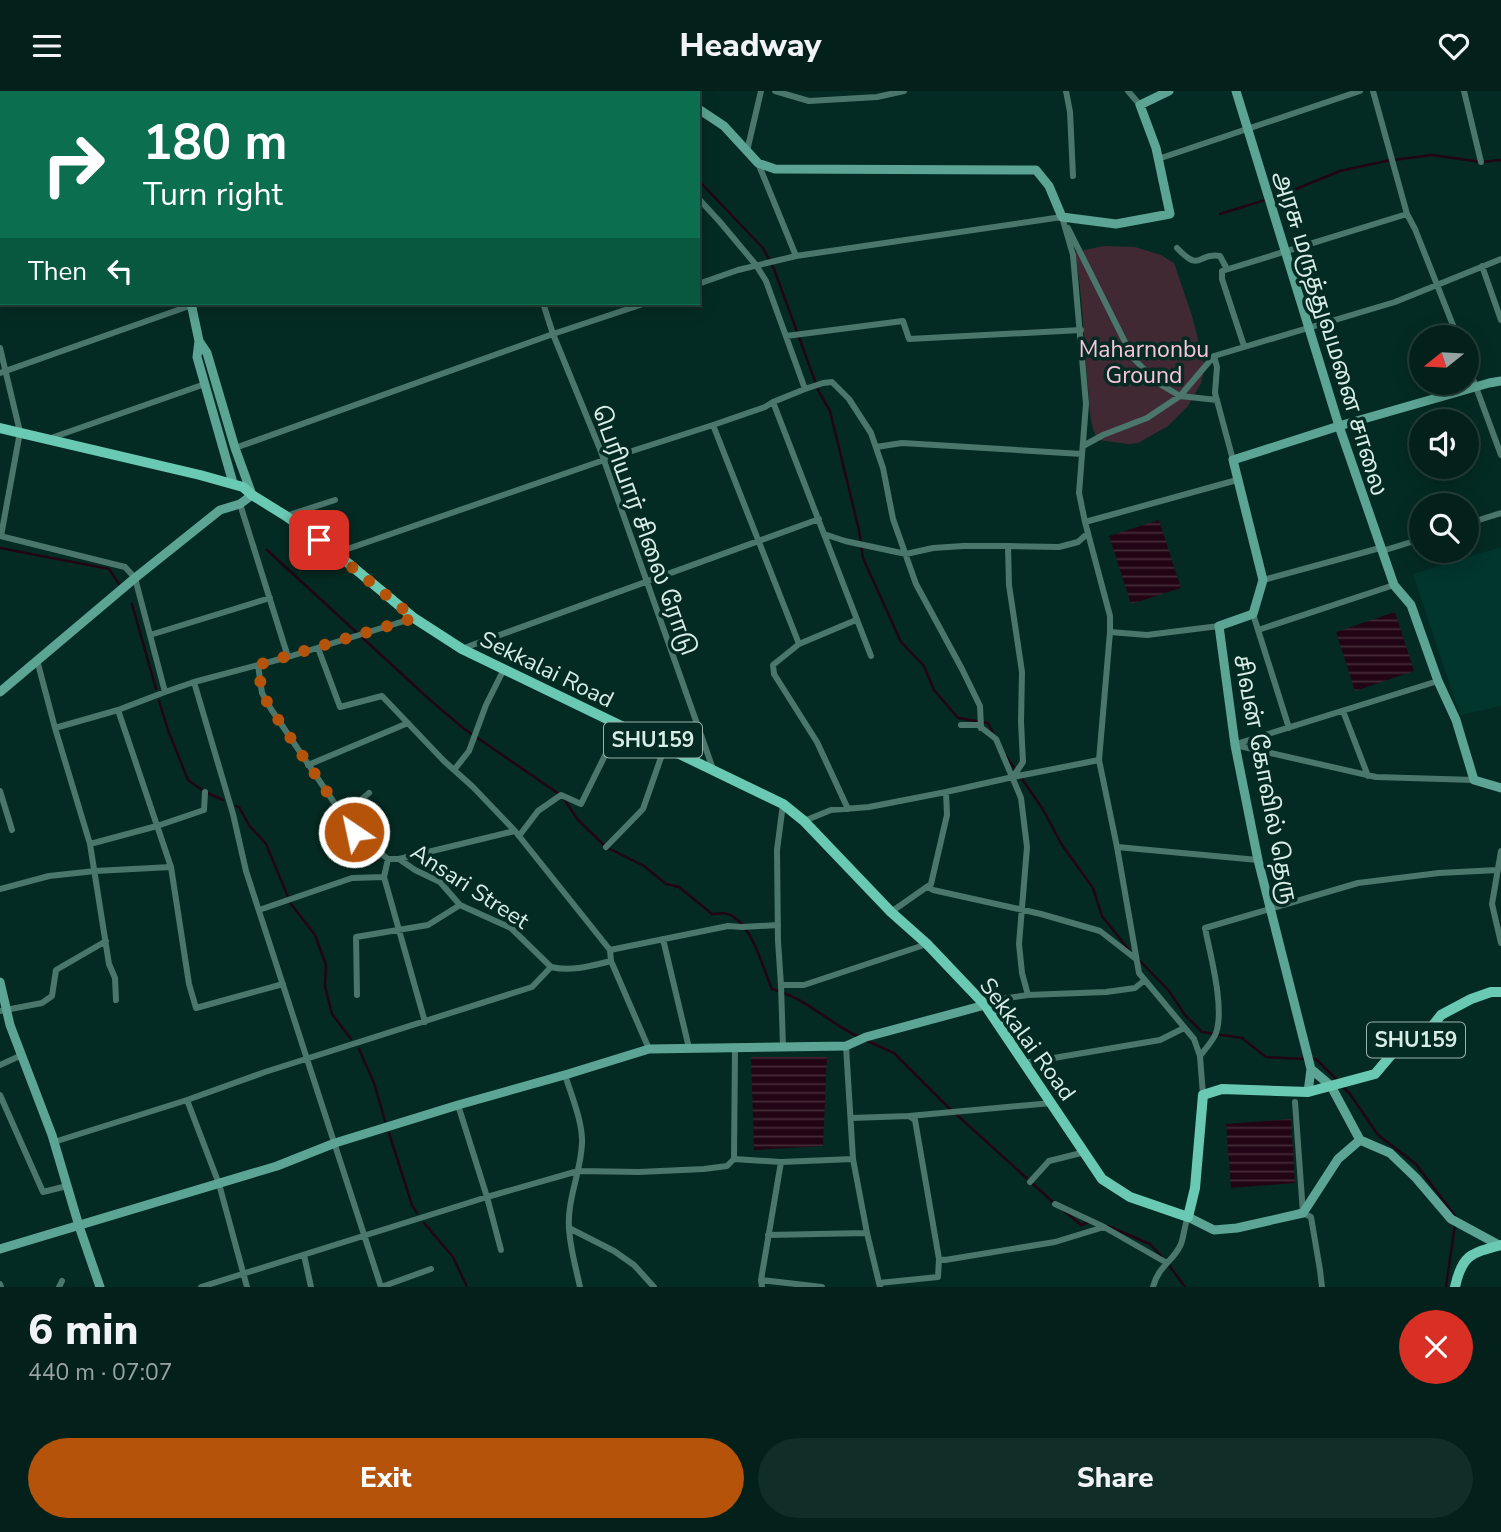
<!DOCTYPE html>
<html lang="en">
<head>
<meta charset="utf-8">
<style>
	:root { --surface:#03201a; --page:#112d27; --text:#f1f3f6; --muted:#97a3a2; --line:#243e39; --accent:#b45309 }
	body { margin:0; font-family:"Nunito Sans","Noto Sans Tamil",sans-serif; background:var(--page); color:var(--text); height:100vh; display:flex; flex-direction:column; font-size:26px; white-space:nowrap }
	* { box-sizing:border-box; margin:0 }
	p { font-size:23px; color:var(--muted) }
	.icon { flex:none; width:38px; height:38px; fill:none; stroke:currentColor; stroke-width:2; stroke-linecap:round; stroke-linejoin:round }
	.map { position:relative; height:1196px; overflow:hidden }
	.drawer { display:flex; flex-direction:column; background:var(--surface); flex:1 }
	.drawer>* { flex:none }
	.top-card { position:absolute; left:0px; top:0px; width:700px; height:214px; box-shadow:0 4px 18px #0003,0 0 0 2px var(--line); background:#0b6e4f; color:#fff; overflow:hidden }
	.needle { width:46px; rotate:252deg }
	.buttons { position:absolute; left:1409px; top:234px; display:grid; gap:14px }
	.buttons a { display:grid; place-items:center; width:70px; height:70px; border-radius:50%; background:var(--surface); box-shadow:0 4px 18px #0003,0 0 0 2px var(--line); font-size:35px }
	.pin { position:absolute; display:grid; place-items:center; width:60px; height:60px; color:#fff; margin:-30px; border-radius:14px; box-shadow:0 4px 10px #0006 }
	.me { position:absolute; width:77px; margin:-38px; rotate:326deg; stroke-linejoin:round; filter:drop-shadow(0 0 5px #0008) }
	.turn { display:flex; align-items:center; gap:24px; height:147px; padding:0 28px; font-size:32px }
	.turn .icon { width:91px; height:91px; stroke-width:2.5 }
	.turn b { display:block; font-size:49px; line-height:60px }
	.then { display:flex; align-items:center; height:66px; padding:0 28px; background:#0003; gap:14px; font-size:26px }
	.round { display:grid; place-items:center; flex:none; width:74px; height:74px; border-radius:37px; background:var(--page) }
	.summary { display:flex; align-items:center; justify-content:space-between; height:119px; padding:0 28px }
	h1 { font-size:42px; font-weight:800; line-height:52px }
	.action { display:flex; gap:14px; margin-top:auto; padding:14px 28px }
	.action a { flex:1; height:80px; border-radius:42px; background:var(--accent); color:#fff; font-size:28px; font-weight:800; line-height:80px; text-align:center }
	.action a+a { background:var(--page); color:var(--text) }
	header { display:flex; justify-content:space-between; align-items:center; height:91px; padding:0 28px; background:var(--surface); font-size:32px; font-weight:800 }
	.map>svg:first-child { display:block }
</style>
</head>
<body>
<header><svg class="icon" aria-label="menu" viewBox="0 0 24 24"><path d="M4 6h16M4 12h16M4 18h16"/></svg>Headway<svg class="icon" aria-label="heart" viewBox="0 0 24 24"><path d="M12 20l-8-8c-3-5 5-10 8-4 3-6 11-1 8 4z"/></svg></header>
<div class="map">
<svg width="1501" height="1196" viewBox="0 0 1501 1196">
	<defs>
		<pattern id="water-rules" width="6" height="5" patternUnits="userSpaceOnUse" patternTransform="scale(1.75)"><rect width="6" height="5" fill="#220514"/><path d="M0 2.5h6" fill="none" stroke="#422a36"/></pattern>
	</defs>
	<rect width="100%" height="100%" fill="#042b23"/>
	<path fill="#01362c" d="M1501 456V615L1461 624 1456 612 1413 483Z"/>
	<path fill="#402933" d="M1104 155 1135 156 1161 164 1174 172 1192 225 1205 276 1201 292 1188 315 1168 335 1138 352 1129 353 1098 349C1089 333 1090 315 1088 297 1084 252 1083 206 1075 161Z"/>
	<path fill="url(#water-rules)" d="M1159 429 1181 497 1131 513 1109 445Z
		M1395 521 1414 580 1355 600 1336 541Z
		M751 966H827L823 1055 754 1059Z
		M1291 1028 1295 1092 1231 1097 1226 1033Z"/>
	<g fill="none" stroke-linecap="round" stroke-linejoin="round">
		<path stroke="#220514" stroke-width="2.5" d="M599 0 601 2
			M698 89 763 157 774 178 819 301 830 320 859 439 863 467 901 551 924 575 934 599 958 627 988 632 994 644
			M1220 123 1281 104 1340 80 1386 70 1432 64 1481 71 1501 69
			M0 457 109 478 119 493
			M267 459 429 608 463 637 559 703
			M132 513 156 598
			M159 610 168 639 188 689 205 701 223 709
			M1006 665 1016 680
			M1020 685 1042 717 1062 754 1093 797 1102 825 1129 859
			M564 708 578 729 606 756 644 775 666 793 679 796 712 823C720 822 727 821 734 826 755 842 762 875 772 898 804 906 829 932 859 946
			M236 715 239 716 249 734 266 753 291 813 315 844 326 874 325 895 332 923 351 948
			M1139 869 1169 900 1185 924 1202 941 1242 947 1266 966 1305 968
			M865 949 894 962 951 1019
			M359 958 374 992 385 1030
			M1312 968H1316L1338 990
			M1342 995 1350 1003 1378 1044 1416 1073 1455 1125V1127
			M956 1023 1055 1113
			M389 1042 412 1114 417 1122
			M1063 1119 1081 1134 1089 1131
			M424 1132 453 1166 467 1196
			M1108 1135 1150 1153 1162 1166
			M1168 1173 1185 1196
			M1446 1196 1455 1133"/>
		<path stroke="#4a766b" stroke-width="6" d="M473 0 474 2
			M578 0 580 2
			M672 0 675 2
			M775 0 809 10 877 6 904 0
			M1066 0 1070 21 1073 85
			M1128 0 1140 14
			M1373 0 1407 123
			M1464 0 1481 71
			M366 2 371 0
			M0 60 2 59
			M747 60 761 0
			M1158 68 1360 0
			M758 72 796 165 1062 126 1073 164 1086 313 1079 402 1085 431 1110 525V541L1099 669 1117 756 1139 882 1194 948 1200 965 1203 1004
			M698 107 720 131 756 174 766 190 805 298
			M0 132 2 131
			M1068 137 1133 267 1158 292 1180 305 1217 309
			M1177 157C1202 183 1196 161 1220 165L1227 178
			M1482 175 1501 229
			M698 193 738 179 796 165
			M0 207 2 206
			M543 212 553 243 600 358 713 678
			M786 245 903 230 909 248 1081 239
			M1244 255 1222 188V180L1407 123 1415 138 1458 247
			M0 257 20 341 1 445
			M1214 265 1217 276 1215 302 1233 369
			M1466 269 1501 364
			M0 282 192 214
			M713 334 799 553
			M51 347 205 293
			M1083 355 1103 344 1147 327 1180 305 1214 265 1395 211 1501 168
			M876 356 902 352 1082 363
			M235 357 553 243 646 212
			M240 413 288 566
			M286 425 335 409
			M1085 431 1237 389
			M1466 433 1501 422
			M824 443 845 450 906 463 933 457 963 455H1008L1009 494 1022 581 1021 631 1023 671 1013 686
			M0 445 125 476 135 487 165 601 194 591 233 723 246 780 381 1196
			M1008 455 1059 456 1078 451 1088 442
			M1382 460 1421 448
			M336 462 604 369 713 334 765 316 773 311
			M1263 489 1380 457
			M1253 523 1289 637
			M1258 539 1394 494
			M1110 541 1147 544 1219 535
			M150 544 270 507
			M318 557 340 616 382 605 444 670 473 696 515 740 610 859 611 870 649 958
			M464 557 819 428
			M871 565 773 311 805 298 823 292 832 291 849 308 871 342 883 377 893 428 916 493 962 578 980 615 981 637
			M37 569 55 637 90 753 109 873 115 887 116 909
			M258 574 262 602 271 618 354 741 388 768H399L415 779 440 791 460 814 511 837 551 876
			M194 591 288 566 414 527
			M118 619 171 776 189 893 196 917 283 893
			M1343 620 1368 685
			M961 634H978L996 648 1021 707 1027 756 1019 853 1022 882 1028 904 1001 908 985 914
			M55 637 118 619 165 601
			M1236 653 1438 590
			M1235 654 1376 686 1474 689
			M308 674 408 632
			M454 679 469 660 486 614 504 578
			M0 700 12 739
			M783 713 777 759 778 850 781 894H804L927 853
			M848 718 817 651 774 583 773 574 799 553 856 529
			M343 724 369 702
			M804 730 831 719 869 716 946 701
			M519 745 538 720 561 704 581 713 620 634
			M90 753 157 735 204 719 205 701
			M606 756 643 718 665 655
			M1117 756 1258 769
			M1501 760 1492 813 1501 852
			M388 768 384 786 425 931
			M399 768 515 740
			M928 796 933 799 1041 823 1100 840 1136 868
			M0 798 49 785 95 780 171 776
			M259 819 352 787 384 786
			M891 821 931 793 947 724 946 701 1013 686 1099 669
			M663 848 689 957
			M610 859 728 835 742 836 778 834
			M551 876C571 881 591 875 611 870
			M781 894 783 956
			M357 904 356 846 428 834 460 814
			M1028 904 1106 901 1135 897 1145 889
			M0 920 42 912 52 905 56 879 106 850
			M846 955 853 1068 867 1142 880 1196
			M1200 965C1205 958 1213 950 1216 942 1225 916 1210 863 1205 837L1358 792 1439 782 1497 779
			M1024 972 1160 949 1184 937
			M0 974 22 964
			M565 984C571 1003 583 1032 582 1052 581 1081 567 1108 569 1137 570 1157 576 1177 580 1196
			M0 1004 43 1101 67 1095
			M187 1009 219 1093 247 1196
			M1295 1011 1303 1122 1311 1126 1320 1179 1322 1196
			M458 1014 487 1106 501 1159
			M909 1025 1052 1012
			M851 1027 909 1025 915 1029 939 1168 945 1169 1055 1151 1104 1136
			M54 1051 187 1009 265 981 532 896 551 876
			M734 1068 781 1071 853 1068
			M1030 1091 1049 1070 1085 1061
			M1055 1113 1104 1136 1167 1172
			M569 1137 614 1160 634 1174 654 1196
			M768 1144 867 1142
			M304 1164 311 1196
			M761 1189 822 1196
			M879 1192 938 1186 939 1168
			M0 1193 1 1196
			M59 1196 62 1190
			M201 1196 487 1106 578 1080 639 1081 704 1078 727 1075 734 1068 735 957
			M381 1196 431 1178
			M762 1196 761 1189 781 1071
			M1153 1196C1158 1175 1174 1170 1181 1153 1184 1145 1184 1136 1188 1126"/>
		<path stroke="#5ca493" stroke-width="9" d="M129 0V2
			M1236 0 1339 335 1394 494 1411 514 1438 590 1456 629 1474 689 1501 697
			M698 20 700 19 724 35 758 72 775 78 1036 79 1049 95 1062 126 1116 133 1170 123 1156 57 1140 14 1169 0
			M199 250 197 266 233 392
			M0 601 135 487 220 419 240 413 252 404 235 357 207 262 199 250 191 212
			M0 891 10 934 52 1044 79 1135 100 1196
			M1308 1001 1311 978 1258 769 1235 654 1219 535 1253 523 1263 489 1233 369 1339 335 1489 292 1501 290
			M1360 1049 1390 1062 1416 1087 1451 1128 1499 1154
			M1188 1126 1214 1139 1237 1137 1303 1122 1338 1068 1360 1049 1331 995 1311 978
			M0 1158 277 1075 335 1052 458 1014 568 983 649 958 846 955 866 946 985 914"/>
		<path stroke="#69c9b2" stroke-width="10" d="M0 337 200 384 243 396 252 404 286 425 336 462 414 527 462 558 783 713 804 730 891 821 927 853 985 914 1102 1088 1130 1106 1188 1126 1195 1097 1203 1004 1222 998 1308 1001 1375 983 1397 957 1412 951 1426 943 1441 924 1471 908 1491 901H1501
			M1455 1196C1462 1164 1471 1162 1501 1154"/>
	</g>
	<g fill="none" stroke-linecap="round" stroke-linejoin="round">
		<path stroke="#b45309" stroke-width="12" stroke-dasharray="0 21.6" d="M319 449 414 527 258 574 262 602 271 618 354 741"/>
	</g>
	<g text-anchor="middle" stroke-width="7" stroke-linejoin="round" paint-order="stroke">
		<g fill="#042b23" stroke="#99b3ac" stroke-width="2">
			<rect x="604" y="631.5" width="98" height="35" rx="5"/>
			<rect x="1367" y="931.5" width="98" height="35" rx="5"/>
		</g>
		<g font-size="21" font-weight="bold" fill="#d9ede7">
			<text x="653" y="656">SHU159</text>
			<text x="1416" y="956">SHU159</text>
		</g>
		<g font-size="23" fill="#d9ede7" stroke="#042b23">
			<text transform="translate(1331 242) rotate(73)" y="8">அரசு மருத்துவமனை சாலை</text>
			<text transform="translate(645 439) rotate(70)" y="8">பெரியார் சிலை ரோடு</text>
			<text transform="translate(547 578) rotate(26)" y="8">Sekkalai Road</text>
			<text transform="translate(1266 688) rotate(79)" y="8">சிவன் கோவில் தெரு</text>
			<text transform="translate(470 795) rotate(33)" y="8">Ansari Street</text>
			<text transform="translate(1028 948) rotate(54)" y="8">Sekkalai Road</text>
		</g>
		<g font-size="23" fill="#f9c4db" stroke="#042b23">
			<text x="1144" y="266">Maharnonbu<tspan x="1144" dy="26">Ground</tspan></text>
		</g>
	</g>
</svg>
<div class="buttons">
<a><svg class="needle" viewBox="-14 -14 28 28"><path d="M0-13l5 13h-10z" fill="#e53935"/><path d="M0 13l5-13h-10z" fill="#97a3a2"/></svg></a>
<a><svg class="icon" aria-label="sound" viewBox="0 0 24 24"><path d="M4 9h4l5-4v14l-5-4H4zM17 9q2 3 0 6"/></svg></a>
<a><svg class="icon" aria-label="search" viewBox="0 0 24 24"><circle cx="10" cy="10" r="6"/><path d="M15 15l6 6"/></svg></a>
</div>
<div class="pin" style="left:319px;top:449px;background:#d93025"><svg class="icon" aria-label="arrive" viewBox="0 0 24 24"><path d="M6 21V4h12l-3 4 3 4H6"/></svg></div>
<svg class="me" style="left:354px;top:741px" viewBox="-20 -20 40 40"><circle r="17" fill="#b45309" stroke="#fff" stroke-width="3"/><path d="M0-11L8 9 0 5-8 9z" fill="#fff"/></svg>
<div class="top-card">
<div class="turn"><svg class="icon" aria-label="right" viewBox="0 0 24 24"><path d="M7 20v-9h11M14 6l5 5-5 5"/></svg><div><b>180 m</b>Turn right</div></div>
<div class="then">Then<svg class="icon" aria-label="left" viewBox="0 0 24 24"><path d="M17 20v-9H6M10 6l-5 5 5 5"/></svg></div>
</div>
</div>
<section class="drawer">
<div class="summary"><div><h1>6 min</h1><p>440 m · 07:07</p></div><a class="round" style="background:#d93025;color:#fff"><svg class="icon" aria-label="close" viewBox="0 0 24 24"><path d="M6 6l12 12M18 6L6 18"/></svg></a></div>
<div class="action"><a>Exit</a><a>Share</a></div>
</section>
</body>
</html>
